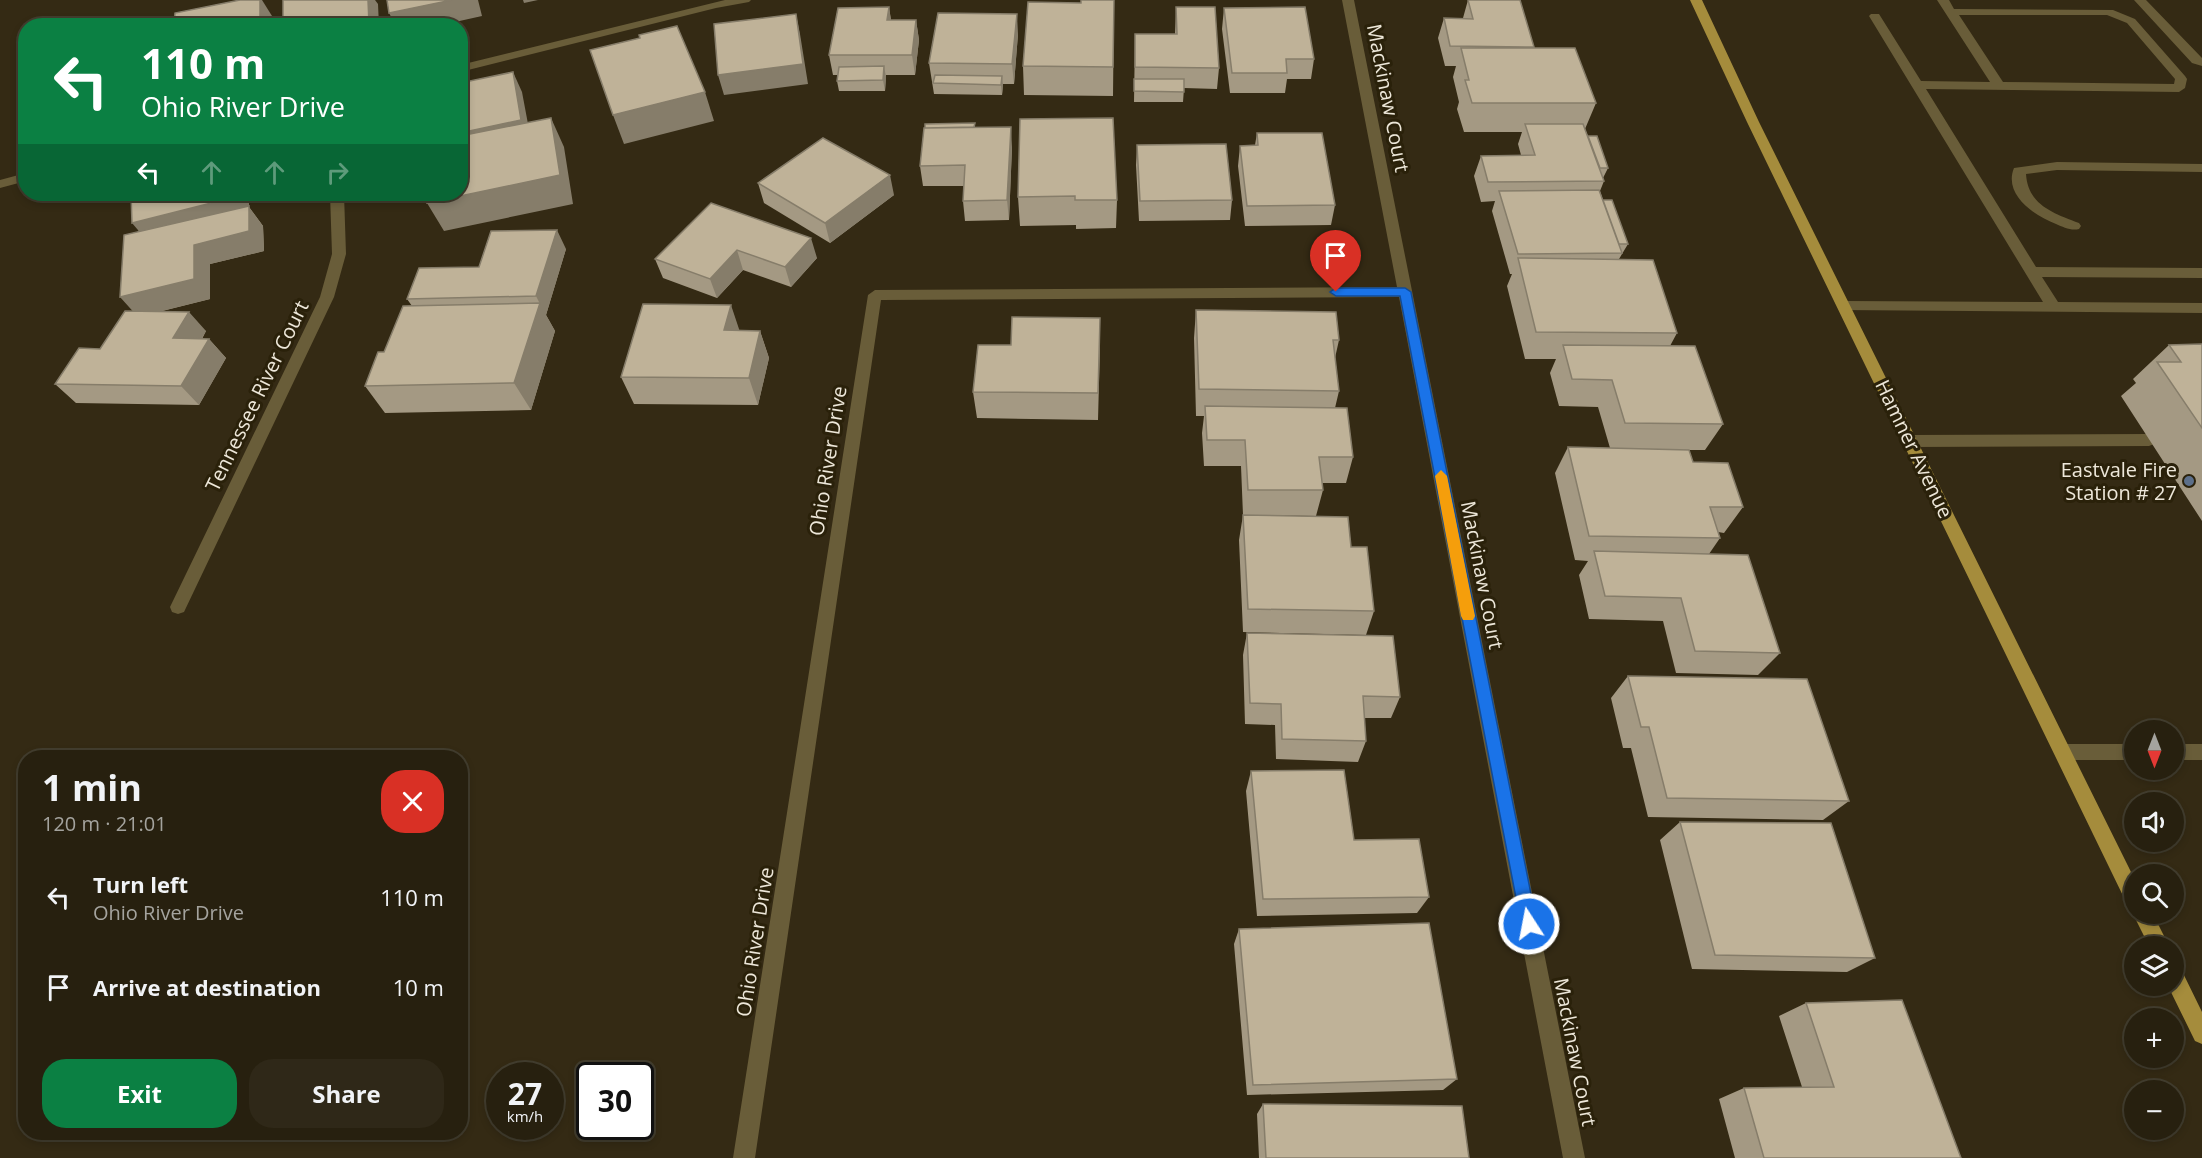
<!DOCTYPE html>
<html lang="en">
<head>
<meta charset="utf-8">
<style>
	:root { --surface:#27200f; --page:#2f2818; --text:#f1f3f6; --muted:#a4a39e; --line:#433e2f; --accent:#0b8043 }
	body { margin:0; font-family:"Open Sans",sans-serif; background:var(--page); color:var(--text); height:100vh; display:flex; flex-direction:column; font-size:22px; white-space:nowrap }
	* { box-sizing:border-box; margin:0 }
	p { font-size:20px; color:var(--muted) }
	.icon { flex:none; width:33px; height:33px; fill:none; stroke:currentColor; stroke-width:2; stroke-linecap:round; stroke-linejoin:round }
	.map { position:relative; flex:1; overflow:hidden }
	.panel { position:absolute; left:18px; top:750px; width:450px; height:390px; display:flex; flex-direction:column; background:var(--surface); border-radius:24px; box-shadow:0 3px 9px #0003,0 0 0 2px var(--line) }
	.panel>* { flex:none }
	.guide { position:absolute; left:18px; top:18px; width:450px; height:183px; border-radius:24px; box-shadow:0 3px 9px #0003,0 0 0 2px var(--line); background:#0b8043; color:#fff; overflow:hidden }
	.needle { width:39px; rotate:180deg }
	.fabs { position:absolute; left:2124px; top:720px; display:grid; gap:12px }
	.fabs a { display:grid; place-items:center; width:60px; height:60px; border-radius:50%; background:var(--surface); box-shadow:0 3px 9px #0003,0 0 0 2px var(--line); font-size:30px }
	.speed { position:absolute; left:486px; top:1062px; display:flex; gap:12px; font-size:30px; font-weight:700; text-align:center }
	.speed>* { display:grid; place-content:center; width:78px; height:78px; border-radius:50%; background:var(--surface); box-shadow:0 3px 9px #0003,0 0 0 2px var(--line); line-height:1 }
	.speed small { font-size:15px; font-weight:400 }
	.speed .limit { border:3px solid #111; border-radius:9px; background:#fff; color:#111 }
	.pin { position:absolute; display:grid; place-items:center; width:51px; height:51px; color:#fff; margin:-62px -26px; border-radius:50% 50% 50% 0; rotate:-45deg; box-shadow:0 0 6px #0007 }
	.pin .icon { rotate:45deg }
	.me { position:absolute; width:66px; margin:-33px; rotate:349deg; stroke-linejoin:round; filter:drop-shadow(0 0 4px #0008) }
	.turn { display:flex; align-items:center; gap:21px; height:126px; padding:0 24px; font-size:27px }
	.turn .icon { width:78px; height:78px; stroke-width:2.5 }
	.turn b { display:block; font-size:42px; line-height:51px }
	.lanes { display:flex; align-items:center; height:57px; padding:0 24px; background:#0003; justify-content:center; gap:30px; direction:ltr }
	.lanes .off { opacity:.35 }
	.round { display:grid; place-items:center; flex:none; width:63px; height:63px; border-radius:24px; background:var(--page) }
	.overview { display:flex; align-items:center; justify-content:space-between; height:102px; padding:0 24px }
	h1 { font-size:36px; font-weight:700; line-height:45px }
	.button { display:flex; gap:12px; margin-top:auto; padding:12px 24px }
	.button a { flex:1; height:69px; border-radius:24px; background:var(--accent); color:#fff; font-size:24px; font-weight:700; line-height:69px; text-align:center }
	.button a+a { background:var(--page); color:var(--text) }
	ul { padding:0; list-style:none }
	li { display:flex; align-items:center; gap:18px; height:90px; padding:0 24px }
	li div { flex:1 }
	li b { display:block; font-size:22px }
	li em { font-style:normal }
	.map>svg:first-child { display:block }
</style>
</head>
<body>
<div class="map">
<svg width="2202" height="1158" viewBox="0 0 2202 1158">
	<rect width="100%" height="100%" fill="#342a14"/>
	<g fill="none" stroke-linecap="round" stroke-linejoin="round">
		<path fill="#695d39" fill-rule="evenodd" d="M1937 0H1949L1954 9 2113 10 2135 19 2185 76 2187 79 2185 88 2179 92 1926 89 2036 267 2202 268V278L2042 277 2058 302 2202 303V313L1839 310 1837 306 1839 302 1844 301 2043 302 1869 16 1871 14H1879L1921 81 1990 82ZM1959 15H2107L2127 23 2175 79 2174 84 2003 82Z
			M2134 0H2146L2202 58V66L2192 63Z
			M2057 162 2202 164V172L2057 170 2026 174C2028 205 2053 213 2079 223L2081 226 2079 229C2071 231 2063 227 2056 224 2035 216 2003 195 2014 168Z
			M2149 434 2154 436 2157 440 2154 444 2149 446 1910 447 1905 445 1902 441 1905 437 1910 435Z
			M2063 744H2134V760H2063L2057 758 2054 752 2057 746Z
			M2174 744H2202V760H2174Z"/>
		<path fill="#695d39" fill-rule="evenodd" d="M725 0H751L749 2 716 8 460 72V65Z
			M1342 0H1354L1585 1158H1563L1399 297 881 300 755 1158H733L868 295 875 290 1397 287Z
			M26 173V181L0 188V180Z
			M330 194H344L346 254 334 297 184 612 178 614 172 612 170 607 320 297 332 254Z"/>
		<path fill="#a58c3c" fill-rule="evenodd" d="M1690 0H1702L1759 122 2134 878V906L2127 904 1747 122Z
			M2134 911V914H2153L2169 946H2149L2133 914Z
			M2174 966 2181 969 2202 1012V1044L2195 1041 2168 986H2174Z"/>
	</g>
	<path fill="#a49983" d="M1114 0 1113 96 1024 95 1023 66 1081 3Z
		M1468 0 1534 47V48L1596 103 1585 129 1588 136 1608 168 1603 178 1604 181 1600 191 1603 200 1628 244 1619 259 1677 333 1670 346 1723 424 1705 450H1689L1693 462 1743 507 1724 533 1718 532 1720 538 1709 554 1780 653 1758 675 1676 673 1663 621 1589 619 1579 575 1588 561 1575 560 1555 473 1568 447 1610 448 1598 407 1559 406 1550 373 1556 359H1525L1507 286 1512 274H1510L1492 211 1495 201 1481 202 1474 176 1481 156 1521 155 1518 144 1522 132H1464L1457 109 1459 102 1453 77 1456 66H1445L1438 38 1444 18H1463Z
		M889 7 891 20H916L919 40 915 75H886L885 91H839L837 81 838 75H833L829 55Z
		M1176 7 1219 68 1217 89 1184 88 1183 102H1134L1135 34H1175Z
		M1224 8 1314 59 1311 79H1287L1285 93H1230L1222 29Z
		M1018 34 1014 84H1003L1002 95 934 94 929 63Z
		M1020 119 1117 200 1116 228 1076 229V225L1020 226 1018 197Z
		M975 127 1012 147 1009 220 965 221 963 201 964 186H923L920 166Z
		M1257 133 1335 205 1331 225 1245 226 1238 166 1240 146 1255 145Z
		M1137 145 1232 200 1230 220 1139 221 1136 165Z
		M758 183 894 195 830 243 764 203Z
		M131 194H248L249 207 263 226 264 251 210 264V299L158 312 206 331 202 339H209L226 358 199 405 76 403 55 384 100 349 133 311 139 232Z
		M711 203 817 258 791 287 743 270 717 298 663 278 655 259Z
		M566 249 546 315 555 331 531 410 385 413 365 386 412 306 407 299 479 267Z
		M1196 310 1339 340 1335 358 1339 391 1335 408 1353 457 1346 483H1322L1323 490 1316 516 1249 515 1351 547 1374 611 1366 635 1243 632 1239 540 1243 515 1241 466H1204L1202 433 1204 416H1196L1194 338Z
		M740 331H760L769 358 758 405 634 404 621 377Z
		M2202 344V521L2121 396 2136 383 2133 379 2169 345Z
		M1011 345H1100L1098 420 977 418 973 392Z
		M1247 633 1400 697 1391 718H1364L1366 741 1358 762 1276 759 1275 725 1245 724 1243 655Z
		M1628 676 1849 801 1823 820 1648 817 1631 748H1623L1611 698Z
		M1251 771 1354 840 1429 897 1417 913 1257 916 1246 791Z
		M1680 822 1875 958 1847 972 1692 969 1660 840Z
		M1239 929 1457 1079 1443 1090 1247 1095 1234 944Z
		M1806 1003 1961 1158H1735L1719 1099 1744 1088 1802 1087 1779 1016Z
		M1263 1104 1469 1158H1259L1257 1114Z"/>
	<path fill="#867d6a" d="M260 0H262L272 16V26H260Z
		M368 0H375L378 4 379 26H364Z
		M452 0H478L482 16 437 26H396L389 13Z
		M523 0H538L524 3Z
		M889 7 892 28 887 20Z
		M796 14 800 34 808 84 724 95 718 75Z
		M1017 14 1018 34 1014 84 1012 64Z
		M916 20 919 40 915 75 912 55Z
		M318 22 321 26H299Z
		M884 66 886 77 885 91 883 80Z
		M513 72 522 92 531 140 460 156V133Z
		M1002 76 1003 86 1002 95 1001 85Z
		M705 92 714 121 624 144 613 115Z
		M551 118 564 147 573 204 444 231 427 203Z
		M1011 127 1012 147 1009 220 1007 200Z
		M890 175 894 195 830 243 825 223Z
		M235 194H248L249 207 263 226 264 251 210 264V299L138 317 120 297 149 243 132 223Z
		M557 230 566 249 546 315 555 331 531 410 514 383 540 304 536 296Z
		M811 238 817 258 791 287 785 267Z
		M737 250 743 270 717 298 710 279Z
		M731 305 740 332 724 330Z
		M189 312 206 331 191 357 173 338Z
		M760 331 769 358 758 405 749 378Z
		M209 339 226 358 199 405 181 386Z"/>
	<path fill="#bfb298" stroke="#867d6a" stroke-width="1.5" d="M240 0H260V26H174L175 13Z
		M283 0H368L369 24 364 26H319L318 22 299 26H283Z
		M387 0H452L389 13Z
		M1081 0H1114L1113 67 1023 66 1028 2 1081 3Z
		M1468 0H1520L1534 47 1450 46 1444 18 1473 19Z
		M889 7 887 20H916L912 55H829L838 8Z
		M1176 7H1215L1219 68 1135 67V34H1177Z
		M1305 7 1314 59H1286L1287 73H1232L1224 8Z
		M938 13 1017 14 1012 64 929 63Z
		M796 14 803 64 718 75 714 24Z
		M677 26 705 92 613 115 590 50 640 38 639 35Z
		M1461 48H1575L1596 103H1472L1465 80H1469Z
		M884 66 883 80 837 81 839 67Z
		M513 72 521 120 460 133V83Z
		M935 75 1002 76 1001 85 933 83Z
		M1134 79H1184V92L1134 91Z
		M551 118 560 175 427 203V194H460V136Z
		M1113 118 1117 200H1075V196L1018 197 1020 119Z
		M975 123 974 127 925 128V124Z
		M1525 124H1583L1604 181 1488 182 1481 156 1535 155Z
		M1011 127 1007 200 963 201 965 165 920 166 924 128Z
		M1257 133H1322L1335 205 1247 206 1240 146 1258 145Z
		M1588 136H1597L1608 168H1600Z
		M823 138 890 175 825 223 758 183Z
		M1226 144 1232 200 1140 201 1137 145Z
		M1599 190 1622 253 1518 254 1499 191Z
		M131 194H235V197L132 223Z
		M1603 200H1612L1628 244H1619Z
		M711 203 811 238 785 267 737 250 710 279 655 259Z
		M249 206V231L194 245V279L120 297 124 235Z
		M557 230 536 296 407 299 419 268 479 267 491 231Z
		M1518 258 1653 260 1677 333 1536 332Z
		M540 303 514 383 365 386 378 352H384L403 306Z
		M643 304 731 305 724 330 760 331 749 378 621 377Z
		M1196 310 1336 312 1339 340H1333L1339 391 1199 389Z
		M125 311 189 312 173 338 209 339 181 386 55 384 79 348 100 349Z
		M1012 317 1100 318 1098 393 973 392 978 345H1011Z
		M2202 344V428L2157 362H2181L2169 345Z
		M1563 345 1695 346 1723 424 1625 423 1612 380 1572 379Z
		M1205 406 1347 408 1353 457H1319L1323 490H1248L1245 440H1207Z
		M1568 447 1689 450 1693 462 1728 463 1743 507H1710L1720 538 1589 536Z
		M1243 515 1348 517 1351 547H1367L1374 611 1248 609Z
		M1594 551 1748 555 1780 653 1695 651 1681 598 1605 596Z
		M1247 633 1393 636 1400 697 1363 696 1366 741 1282 739 1281 704 1250 703Z
		M1628 676 1807 679 1849 801 1667 798 1649 727H1641Z
		M1344 770 1354 840 1419 839 1429 897 1263 899 1251 771Z
		M1680 822 1831 823 1875 958 1715 955Z
		M1429 923 1457 1079 1253 1085 1239 929Z
		M1902 1000 1961 1158H1764L1744 1088 1834 1087 1806 1003Z
		M1263 1104 1462 1106 1469 1158H1266Z"/>
	<path fill="#1a73e8" stroke="#114b97" stroke-width="1.5" d="M1336 288H1405L1411 292 1537 924 1534 930 1529 932 1523 930 1521 924 1400 296H1336L1330 292Z"/>
	<path fill="#f59e0b" d="M1441 470 1447 476 1475 616 1473 620H1463L1461 616 1435 476Z"/>
	<circle fill="#5c6f8a" stroke="#2a210a" stroke-width="2" cx="2189" cy="481" r="6"/>
	<g text-anchor="middle" stroke-width="6" stroke-linejoin="round" paint-order="stroke">
		<g font-size="20" fill="#ede7d9" stroke="#2a210a">
			<text transform="translate(1388 98) rotate(79)" y="7">Mackinaw Court</text>
			<text transform="translate(257 396) rotate(-64)" y="7">Tennessee River Court</text>
			<text transform="translate(1914 449) rotate(64)" y="7">Hamner Avenue</text>
			<text transform="translate(828 461) rotate(-81)" y="7">Ohio River Drive</text>
			<text transform="translate(1482 575) rotate(79)" y="7">Mackinaw Court</text>
			<text transform="translate(755 942) rotate(-81)" y="7">Ohio River Drive</text>
			<text transform="translate(1575 1052) rotate(79)" y="7">Mackinaw Court</text>
		</g>
		<g font-size="20" fill="#ede7d9" stroke="#2a210a" text-anchor="end">
			<text x="2177" y="477">Eastvale Fire<tspan x="2177" dy="23">Station # 27</tspan></text>
		</g>
	</g>
</svg>
<div class="fabs">
<a><svg class="needle" viewBox="-14 -14 28 28"><path d="M0-13l5 13h-10z" fill="#e53935"/><path d="M0 13l5-13h-10z" fill="#a4a39e"/></svg></a>
<a><svg class="icon" aria-label="sound" viewBox="0 0 24 24"><path d="M4 9h4l5-4v14l-5-4H4zM17 9q2 3 0 6"/></svg></a>
<a><svg class="icon" aria-label="search" viewBox="0 0 24 24"><circle cx="10" cy="10" r="6"/><path d="M15 15l6 6"/></svg></a>
<a><svg class="icon" aria-label="layers" viewBox="0 0 24 24"><path d="M12 4l9 5-9 5-9-5zM3 14l9 5 9-5"/></svg></a>
<a>+</a>
<a>−</a>
</div>
<div class="speed"><div>27<small>km/h</small></div><div class="limit">30</div></div>
<div class="pin" style="left:1336px;top:292px;background:#d93025"><svg class="icon" aria-label="arrive" viewBox="0 0 24 24"><path d="M6 21V4h12l-3 4 3 4H6"/></svg></div>
<svg class="me" style="left:1529px;top:924px" viewBox="-20 -20 40 40"><circle r="17" fill="#1a73e8" stroke="#fff" stroke-width="3"/><path d="M0-11L8 9 0 5-8 9z" fill="#fff"/></svg>
<div class="guide">
<div class="turn"><svg class="icon" aria-label="left" viewBox="0 0 24 24"><path d="M17 20v-9H6M10 6l-5 5 5 5"/></svg><div><b>110 m</b>Ohio River Drive</div></div>
<div class="lanes"><svg class="icon" aria-label="left" viewBox="0 0 24 24"><path d="M17 20v-9H6M10 6l-5 5 5 5"/></svg><svg class="icon off" aria-label="ahead" viewBox="0 0 24 24"><path d="M12 20V5M6 11l6-6 6 6"/></svg><svg class="icon off" aria-label="ahead" viewBox="0 0 24 24"><path d="M12 20V5M6 11l6-6 6 6"/></svg><svg class="icon off" aria-label="right" viewBox="0 0 24 24"><path d="M7 20v-9h11M14 6l5 5-5 5"/></svg></div>
</div>
<section class="panel">
<div class="overview"><div><h1>1 min</h1><p>120 m · 21:01</p></div><a class="round" style="background:#d93025;color:#fff"><svg class="icon" aria-label="close" viewBox="0 0 24 24"><path d="M6 6l12 12M18 6L6 18"/></svg></a></div>
<ul>
<li><svg class="icon" aria-label="left" viewBox="0 0 24 24"><path d="M17 20v-9H6M10 6l-5 5 5 5"/></svg><div><b>Turn left</b><p>Ohio River Drive</p></div><em>110 m</em></li>
<li><svg class="icon" aria-label="arrive" viewBox="0 0 24 24"><path d="M6 21V4h12l-3 4 3 4H6"/></svg><div><b>Arrive at destination</b></div><em>10 m</em></li>
</ul>
<div class="button"><a>Exit</a><a>Share</a></div>
</section>
</div>
</body>
</html>
